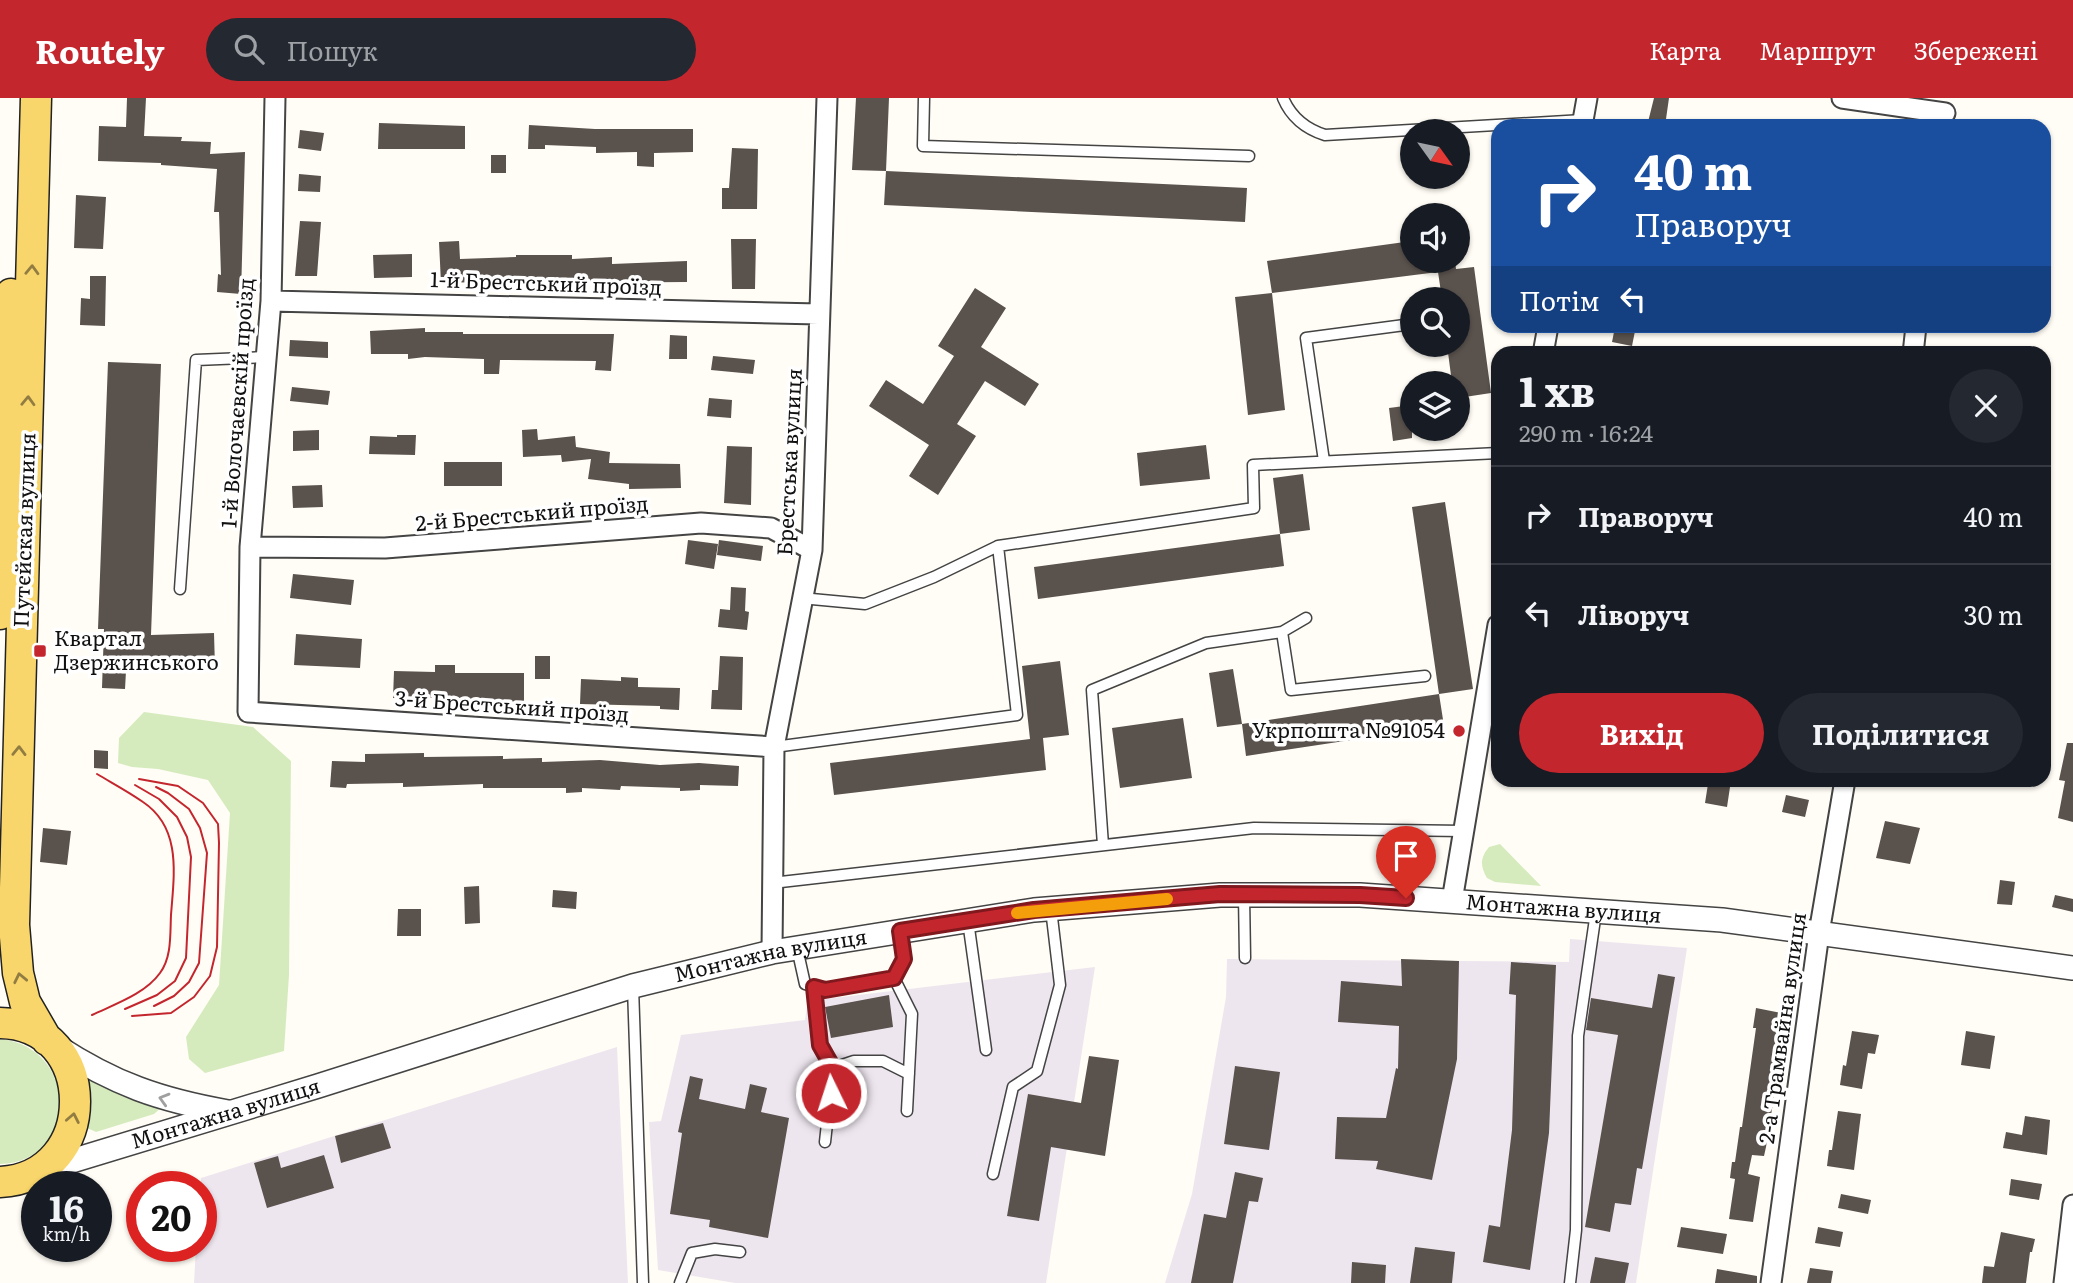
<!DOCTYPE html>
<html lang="uk">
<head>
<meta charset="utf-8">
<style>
	:root { --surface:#171b24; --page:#242831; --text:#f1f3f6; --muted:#9ea1a6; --line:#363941; --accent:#c4262e }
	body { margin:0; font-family:Literata,serif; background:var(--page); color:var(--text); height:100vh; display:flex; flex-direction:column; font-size:26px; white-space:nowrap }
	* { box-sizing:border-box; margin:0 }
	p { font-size:23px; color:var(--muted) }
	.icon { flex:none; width:38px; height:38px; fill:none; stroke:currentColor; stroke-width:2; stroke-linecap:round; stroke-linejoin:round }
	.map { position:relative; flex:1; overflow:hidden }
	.sheet { position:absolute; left:1491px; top:248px; width:560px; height:441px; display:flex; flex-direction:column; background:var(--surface); border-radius:21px; box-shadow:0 2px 5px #0004 }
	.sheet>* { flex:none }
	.top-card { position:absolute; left:1491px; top:21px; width:560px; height:214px; border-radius:21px; box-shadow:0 2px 5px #0004; background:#1a4fa0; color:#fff; overflow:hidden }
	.needle { width:46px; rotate:123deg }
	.buttons { position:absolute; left:1400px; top:21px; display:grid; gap:14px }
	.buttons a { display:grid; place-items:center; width:70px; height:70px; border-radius:50%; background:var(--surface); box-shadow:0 2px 5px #0004; font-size:35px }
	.speed { position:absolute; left:21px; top:1073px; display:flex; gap:14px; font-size:35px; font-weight:700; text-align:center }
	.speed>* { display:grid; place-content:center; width:91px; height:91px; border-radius:50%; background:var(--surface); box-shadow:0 2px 5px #0004; line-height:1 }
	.speed small { font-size:18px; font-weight:400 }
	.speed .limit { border:10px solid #d22; background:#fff; color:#111 }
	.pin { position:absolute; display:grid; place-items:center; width:60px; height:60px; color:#fff; margin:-72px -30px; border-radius:50% 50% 50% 0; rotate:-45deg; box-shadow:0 0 7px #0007 }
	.pin .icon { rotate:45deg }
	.me { position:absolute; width:77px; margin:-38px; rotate:356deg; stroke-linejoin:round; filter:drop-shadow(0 0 5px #0008) }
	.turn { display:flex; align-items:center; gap:24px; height:147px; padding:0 28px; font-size:32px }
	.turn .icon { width:91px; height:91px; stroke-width:2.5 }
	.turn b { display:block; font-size:49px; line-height:60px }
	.then { display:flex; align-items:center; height:66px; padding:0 28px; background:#0003; gap:14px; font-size:26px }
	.round { display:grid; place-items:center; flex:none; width:74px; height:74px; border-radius:37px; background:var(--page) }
	.summary { display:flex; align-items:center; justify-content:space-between; height:119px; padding:0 28px }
	h1 { font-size:42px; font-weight:700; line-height:52px }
	.cta { display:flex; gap:14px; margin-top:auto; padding:14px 28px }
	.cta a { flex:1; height:80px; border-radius:42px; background:var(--accent); color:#fff; font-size:28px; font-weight:700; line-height:80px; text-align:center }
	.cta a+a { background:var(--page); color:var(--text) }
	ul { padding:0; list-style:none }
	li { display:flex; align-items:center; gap:21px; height:98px; padding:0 28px; border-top:2px solid var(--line) }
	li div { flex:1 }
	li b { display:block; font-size:26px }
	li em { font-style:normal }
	header { display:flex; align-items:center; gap:42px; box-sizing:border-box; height:98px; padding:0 35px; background:var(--accent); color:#fff }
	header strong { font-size:33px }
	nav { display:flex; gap:38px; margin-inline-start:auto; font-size:24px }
	.search { width:490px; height:63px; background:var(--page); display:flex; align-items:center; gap:18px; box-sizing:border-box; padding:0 24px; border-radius:38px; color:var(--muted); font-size:26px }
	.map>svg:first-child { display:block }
</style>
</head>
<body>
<header>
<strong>Routely</strong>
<div class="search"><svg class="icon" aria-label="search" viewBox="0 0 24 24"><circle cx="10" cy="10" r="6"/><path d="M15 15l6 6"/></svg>Пошук</div>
<nav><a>Карта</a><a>Маршрут</a><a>Збережені</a></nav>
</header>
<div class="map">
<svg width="2073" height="1185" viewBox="0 0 2073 1185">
	<rect width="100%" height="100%" fill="#fffdf5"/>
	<path fill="#eee6ef" d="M1570 841 1687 850 1636 1185H1165L1192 1096 1226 899 1227 861 1569 864Z
		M1095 869 1046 1185H735L658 1172 649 1024 661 1023 681 937 805 922 808 903Z
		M617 949 628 1185H194L196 1148H201V1080Z"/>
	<path fill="#d5ebbd" d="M144 614 253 629 291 663 289 877 284 953 205 975 189 961 186 939 219 887 230 715 208 682 158 671 132 669 118 665 119 640Z
		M1500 746 1541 788 1495 784 1487 780C1480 768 1480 760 1489 749Z
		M0 941C81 949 78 1065 0 1066Z
		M94 979 162 1009 154 1016 96 1034 85 1029 87 988V981Z"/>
	<path fill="#5a524d" d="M127 0H146L144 38 182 39 181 43 211 44 210 56 245 54 241 196 217 194 218 176 221 177 219 114H214L217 71 161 67V65L98 63 99 28 126 29Z
		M856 0H889L886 73 852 72Z
		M1654 0H1669L1665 28H1647Z
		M379 25 465 28V51H378Z
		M529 27 595 31H693V54L654 55V69L637 68V54L596 55V49L545 47V51H528Z
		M300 32 324 35 321 53 298 50Z
		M732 50 758 51 757 111H722V90H729Z
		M491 57H506V75H491Z
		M886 73 1247 90 1245 124 884 107Z
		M299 76 321 78 320 94 298 93Z
		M76 97 106 99 103 151 74 150Z
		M300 123 321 124 317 178H295Z
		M731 141H756L755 191H732Z
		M459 143 460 161 516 159V157H572V161L612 159V166L687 163V184L554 185 515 183 441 185 439 144Z
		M1412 143V163H1455L1456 171 1474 169 1491 295 1458 300V285H1452L1447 247H1458V201H1442L1438 174 1272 195 1267 163Z
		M412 156V179L374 180 373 157Z
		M90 178H106L105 228 80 227 81 200 90 201Z
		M975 190 1006 210 981 249 1039 286 1025 308 985 283 957 326 976 338 938 397 909 378 929 347 869 308 886 282 923 306 954 258 938 248Z
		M1272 195 1285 312 1248 317 1235 199Z
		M1615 229 1635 233 1632 248 1612 244Z
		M425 230V234H463V236H614L611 273 595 272 596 263 500 262 499 276H484V261L425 259 408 261V256H371L370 233Z
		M670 237 687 238V261H669Z
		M290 242 328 244V260L289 258Z
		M713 258 755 262 753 276 711 272Z
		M108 264 161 266 151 537 214 535 215 570 126 573 125 591 102 590 104 531H98Z
		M292 289 330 293 328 307 290 303Z
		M709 300 732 302 731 320 707 318Z
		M1412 307V340L1393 343 1389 310Z
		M537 331 538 342 575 338 576 349 610 354 609 365 680 366 681 390 629 391V386L588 381 591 361 562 364 561 357 523 359 522 332Z
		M319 332V352L293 353V333Z
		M397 337H416L415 357 369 356 370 338 397 339Z
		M1206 347 1210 381 1140 388 1137 355Z
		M727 348 752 349 751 407 724 405Z
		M444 364H502V388H444Z
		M1303 376 1310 432 1280 436 1273 380Z
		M322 387 323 409 293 410 292 388Z
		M1445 404 1473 591 1439 596 1412 409Z
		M1280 436 1284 468 1038 501 1034 469Z
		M688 442 718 446 714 471 685 466Z
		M719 442 763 448 761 463 717 457Z
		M293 476 354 482 351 507 290 500Z
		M731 489 746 490 745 513 749 514 747 532 718 529 720 511 730 512Z
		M296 536 362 541 360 570 294 567Z
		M535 558H550V581H535Z
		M720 558 743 559 742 612 711 611 712 592H718Z
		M1060 563 1069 637 1043 640 1046 672 834 697 830 665 1030 641 1022 568Z
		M435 567H455V575H524V604L469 603V600H393L394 573 435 574Z
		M1233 571 1242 626 1217 629 1209 575Z
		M621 579 638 580V589L680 590 679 612 660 611V608L580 606 581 581 621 583Z
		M1439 596 1444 628 1246 658 1242 626Z
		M1183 620 1192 680 1120 690 1112 630Z
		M2067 645H2073V724L2058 720 2065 683 2059 682Z
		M94 652 108 653V671L94 670Z
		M424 655V659L503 658V661L542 660V664L600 662 660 667 699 665 739 668 738 688 700 687V692L680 693V690L621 688 620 692 582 690V694L566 695V690H483V686L403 689V685L347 686 346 690 330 689 332 663 365 664V656Z
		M1708 686 1730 689 1727 709 1705 705Z
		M1786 697 1809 702 1805 719 1782 714Z
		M1885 723 1920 730 1910 766 1876 760Z
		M43 730 71 733 67 767 40 764Z
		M2000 782 2015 784 2012 807 1997 806Z
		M479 788 480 825 465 826 464 789Z
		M553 792 577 794 576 811 552 809Z
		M2055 797 2073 801V814L2052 809Z
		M398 811H421V838H397Z
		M1401 861 1459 863 1457 961 1432 1082 1376 1071 1378 1063 1335 1061 1337 1019 1386 1020 1396 970 1398 971 1399 928 1338 924 1341 883 1402 888Z
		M1511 864 1556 867 1549 1035 1530 1172 1483 1164 1489 1127 1500 1129 1512 1032 1516 897 1509 896Z
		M1658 876 1675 879 1642 1071 1637 1070 1631 1107 1615 1105 1610 1134 1585 1129 1618 937 1586 932 1591 900 1652 910Z
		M889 897 893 929 831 940 825 909Z
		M1756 910 1787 916 1766 1049 1764 1058 1752 1057 1748 1076 1760 1079 1753 1124 1729 1121 1735 1081 1730 1080 1732 1064H1735L1740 1029H1742L1756 930H1753Z
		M1852 933 1879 937 1875 956 1868 955 1862 991 1840 987 1843 967 1846 968Z
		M1966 933 1995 938 1990 971 1961 967Z
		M1089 958 1119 962 1105 1058 1051 1049 1039 1123 1007 1118 1028 996 1081 1005Z
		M1235 968 1280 974 1269 1052 1224 1046Z
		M690 978 703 981 699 1001 745 1011 750 986 767 990 761 1014 789 1020 768 1140 709 1129 710 1122 670 1116 682 1035 678 1034Z
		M1838 1013 1861 1016 1854 1072 1827 1068 1829 1052H1832Z
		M2025 1018 2050 1022 2047 1057 2003 1050 2006 1034 2022 1037Z
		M383 1025 391 1050 341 1065 335 1038Z
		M324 1057 334 1090 267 1110 254 1065 278 1058 281 1070Z
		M1235 1074 1263 1080 1258 1104 1249 1103 1233 1185H1191L1204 1116 1226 1120Z
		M2011 1081 2042 1086 2039 1102 2009 1097Z
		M1841 1096 1871 1102 1868 1116 1838 1110Z
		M1681 1129 1727 1136 1723 1156 1677 1149Z
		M1818 1129 1843 1134 1840 1149 1815 1145Z
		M2001 1134 2035 1141 2032 1154H2030L2026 1185H1982L1984 1168 1994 1169Z
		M1415 1149 1455 1154 1452 1185H1410Z
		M1595 1159 1629 1165 1625 1185H1590Z
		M1352 1164 1386 1167 1385 1185H1351Z
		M1810 1170 1833 1173 1831 1185H1807Z
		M1717 1171 1757 1178V1185H1715Z"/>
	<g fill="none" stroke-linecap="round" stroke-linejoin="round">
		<g stroke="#444" stroke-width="13">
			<path id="service" d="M924 0 923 48 1249 58
				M1283 0C1291 19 1306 31 1325 37L1583 22
				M1324 363 1306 240 1412 226
				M180 491 196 262 266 259
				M801 500 865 506 934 479 998 448
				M1282 534 1291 592 1425 578
				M774 649 1017 617 998 448 1254 410 1253 367 1498 355
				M1103 747 1092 592 1206 545 1282 534 1306 520
				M772 785 1254 730 1463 733
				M1244 797 1245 860
				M968 823 986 952
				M797 850 805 886 825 892 894 880 904 861 900 834
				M894 880 912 916 907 1013
				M633 889 643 1185
				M814 889 820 947 833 970 825 1044
				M833 970 854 963H883L909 976
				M993 1076 1013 989 1037 973 1060 887 1051 811
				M680 1185 692 1155 715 1151 740 1154
				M1570 1185 1576 1132 1578 938 1596 814"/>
		</g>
		<g stroke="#444" stroke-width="23">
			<path id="minor" d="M275 0 271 203 250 449 248 614 774 649
				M1842 0 1945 15
				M1582 28 1587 0
				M271 203 819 216
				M1543 256 1548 228
				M1913 256 1916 228
				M250 449 385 450 701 425 771 430 812 452
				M1452 803 1498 527
				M772 854 774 649 812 452 827 0
				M1771 1185 1819 835 1845 682
				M2064 1185 2073 1107"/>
		</g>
		<g stroke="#444" stroke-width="26">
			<g id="tertiary">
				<path d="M56 948C114 986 160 1002 228 1014"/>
				<path id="s1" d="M42 1072 318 988 633 888 772 854 1034 812 1220 797H1360L1722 822 2073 870"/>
			</g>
		</g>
		<g stroke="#222" stroke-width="33">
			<path id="primary" d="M36 0 14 827 18 875 25 904 47 942
				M0 516 11 196
				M0 925C99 926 101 1079 0 1084"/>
		</g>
		<use href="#service" stroke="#fff" stroke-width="10"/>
		<use href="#minor" stroke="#fff" stroke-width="19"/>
		<use href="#tertiary" stroke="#fff" stroke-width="23"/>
		<use href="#primary" stroke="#f9d66b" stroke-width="30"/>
		<path stroke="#c4262e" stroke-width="2" d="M154 908 174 898 189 884 199 865 207 755 200 730 189 711 168 695 156 689
			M125 911 157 897 175 883 186 860 191 759 187 739 177 719 159 701 135 687
			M92 917C115 906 145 896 160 875 172 859 170 836 171 817 174 777 182 730 143 704 129 694 112 685 97 676
			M132 918 171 915 194 899 210 878 217 849 219 745 218 726 203 705 178 688 139 681"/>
	</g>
	<defs><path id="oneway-chevron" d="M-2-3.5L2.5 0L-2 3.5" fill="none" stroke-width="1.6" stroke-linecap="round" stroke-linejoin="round" transform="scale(1.75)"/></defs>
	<g stroke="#917d42">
		<use href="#oneway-chevron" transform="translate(32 172) rotate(-88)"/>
		<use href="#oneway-chevron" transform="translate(28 303) rotate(-88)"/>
		<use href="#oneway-chevron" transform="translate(19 653) rotate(-89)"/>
		<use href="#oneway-chevron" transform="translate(20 880) rotate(-102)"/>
		<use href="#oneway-chevron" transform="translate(73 1020) rotate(-79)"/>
	</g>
	<use stroke="#a0a0a0" href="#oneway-chevron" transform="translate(164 1001) rotate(-164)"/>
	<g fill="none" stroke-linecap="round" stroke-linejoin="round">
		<g stroke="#7f191e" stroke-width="18">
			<path id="route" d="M831 995 833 970 820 947 814 889 825 892 894 880 904 861 900 833 1034 812 1220 796 1360 797 1406 800"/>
		</g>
		<use href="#route" stroke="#c4262e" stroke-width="12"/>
		<path stroke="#f59e0b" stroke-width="12" d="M1017 815 1167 801"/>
	</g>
	<g fill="#c4262e" stroke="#fff" stroke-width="2.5">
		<rect x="33" y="546" width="14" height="14" rx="3.5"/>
		<circle cx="1459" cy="633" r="7"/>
	</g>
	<g text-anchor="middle" stroke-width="7" stroke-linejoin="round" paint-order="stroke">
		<g font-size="21" fill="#111" stroke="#fff">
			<text transform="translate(546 186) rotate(2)" y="7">1-й Брестський проїзд</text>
			<text transform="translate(238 305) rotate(-86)" y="7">1-й Волочаєвскій проїзд</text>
			<text transform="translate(790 364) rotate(-87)" y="7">Брестська вулиця</text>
			<text transform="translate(532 416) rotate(-5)" y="7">2-й Брестський проїзд</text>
			<text transform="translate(25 432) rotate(-88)" y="7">Путєйская вулиця</text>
			<text transform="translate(512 609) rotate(4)" y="7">3-й Брестський проїзд</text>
			<text dy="7" stroke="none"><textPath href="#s1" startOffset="1558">Монтажна вулиця</textPath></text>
			<text dy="7" stroke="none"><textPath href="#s1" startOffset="760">Монтажна вулиця</textPath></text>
			<text transform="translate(1783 930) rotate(-82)" y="7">2-а Трамвайна вулиця</text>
			<text dy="7" stroke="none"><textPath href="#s1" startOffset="192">Монтажна вулиця</textPath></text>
		</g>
		<g font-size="21" fill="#111" stroke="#fff" text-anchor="start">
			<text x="54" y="548">Квартал<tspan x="54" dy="24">Дзержинського</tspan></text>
			<text x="1445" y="640" text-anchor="end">Укрпошта №91054</text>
		</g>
	</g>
</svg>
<div class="buttons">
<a><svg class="needle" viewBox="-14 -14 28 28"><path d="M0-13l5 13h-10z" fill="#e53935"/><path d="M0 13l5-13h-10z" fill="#9ea1a6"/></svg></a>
<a><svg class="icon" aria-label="sound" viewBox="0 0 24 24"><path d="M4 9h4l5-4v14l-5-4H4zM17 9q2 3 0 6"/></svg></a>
<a><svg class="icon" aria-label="search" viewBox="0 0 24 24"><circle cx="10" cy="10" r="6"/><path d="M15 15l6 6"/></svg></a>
<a><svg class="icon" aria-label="layers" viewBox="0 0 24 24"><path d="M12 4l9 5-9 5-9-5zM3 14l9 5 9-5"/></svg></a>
</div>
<div class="speed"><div>16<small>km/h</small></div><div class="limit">20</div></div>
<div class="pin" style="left:1406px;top:800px;background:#d93025"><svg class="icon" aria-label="arrive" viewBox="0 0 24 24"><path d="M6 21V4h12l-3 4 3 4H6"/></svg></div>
<svg class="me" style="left:831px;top:995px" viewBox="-20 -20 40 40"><circle r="17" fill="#c4262e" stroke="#fff" stroke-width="3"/><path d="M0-11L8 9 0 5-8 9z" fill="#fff"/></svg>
<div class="top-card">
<div class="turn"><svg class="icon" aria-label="right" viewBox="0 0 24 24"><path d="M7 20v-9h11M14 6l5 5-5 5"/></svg><div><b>40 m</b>Праворуч</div></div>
<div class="then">Потім<svg class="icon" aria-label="left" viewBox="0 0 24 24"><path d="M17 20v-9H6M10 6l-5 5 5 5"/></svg></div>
</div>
<section class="sheet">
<div class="summary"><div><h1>1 хв</h1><p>290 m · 16:24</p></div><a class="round"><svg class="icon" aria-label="close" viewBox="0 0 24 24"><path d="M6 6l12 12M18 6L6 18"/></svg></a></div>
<ul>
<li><svg class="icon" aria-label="right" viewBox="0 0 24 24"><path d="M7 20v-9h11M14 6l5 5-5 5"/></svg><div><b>Праворуч</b></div><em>40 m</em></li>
<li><svg class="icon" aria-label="left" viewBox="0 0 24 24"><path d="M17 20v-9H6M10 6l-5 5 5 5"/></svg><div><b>Ліворуч</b></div><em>30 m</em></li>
</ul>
<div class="cta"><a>Вихід</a><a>Поділитися</a></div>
</section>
</div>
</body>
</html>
